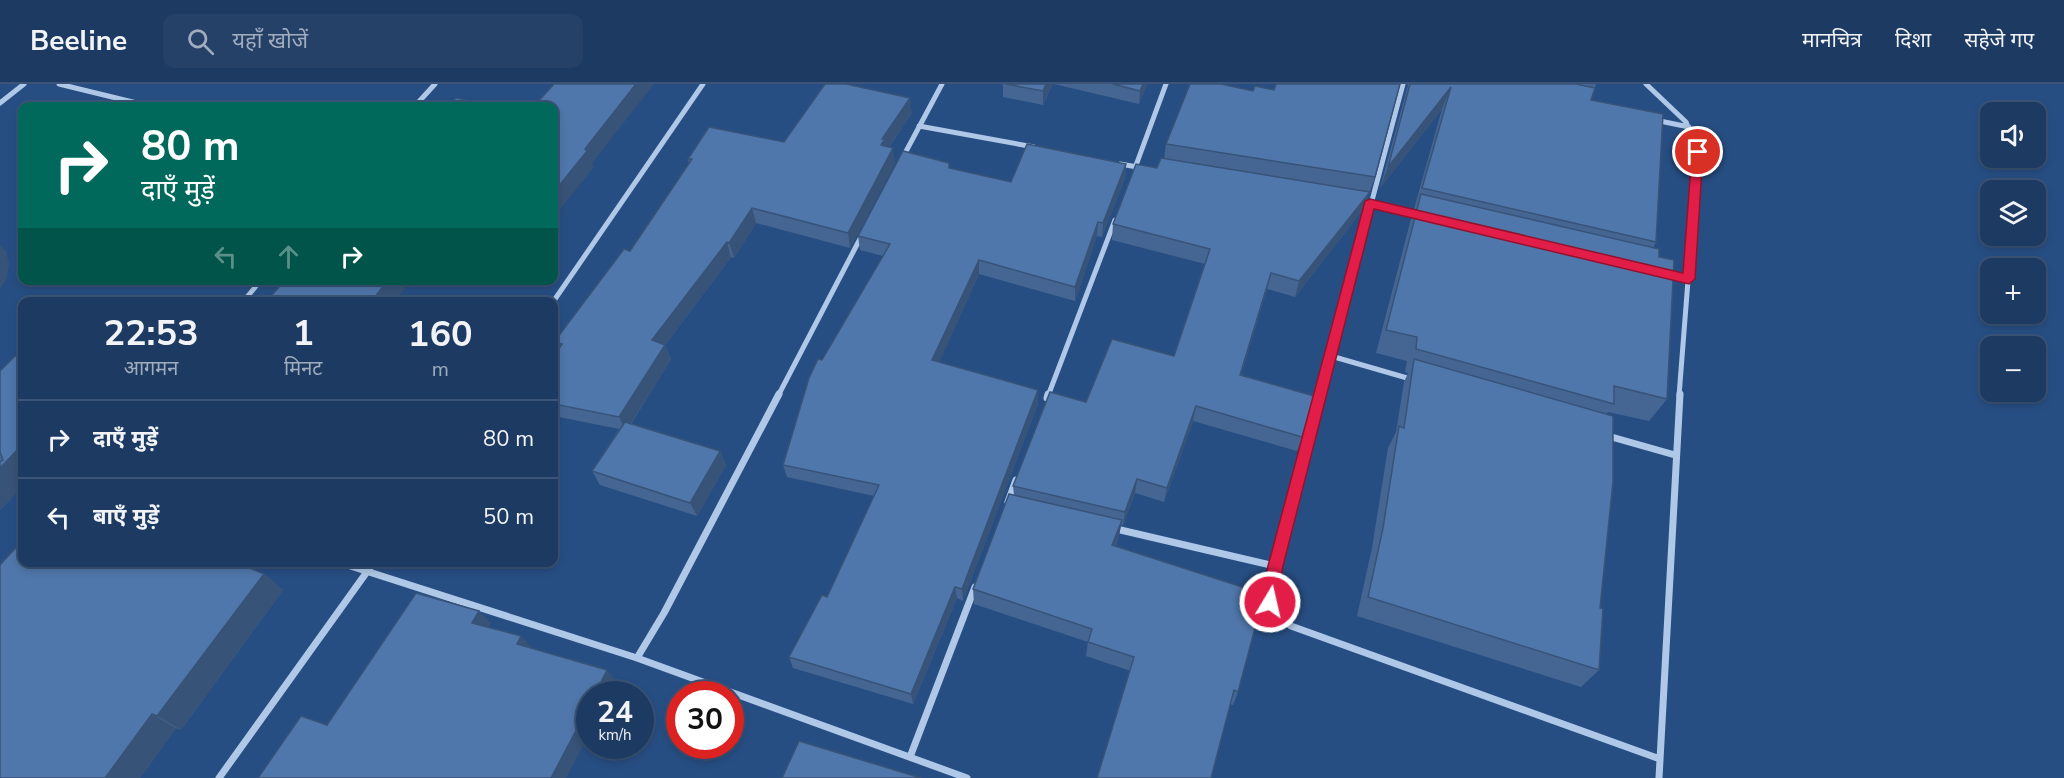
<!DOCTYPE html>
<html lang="hi">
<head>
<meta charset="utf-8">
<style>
	:root { --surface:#1d3a62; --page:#254168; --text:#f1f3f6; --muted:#a0adbe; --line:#3b5477 }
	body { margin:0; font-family:"Nunito Sans","Noto Sans Devanagari",sans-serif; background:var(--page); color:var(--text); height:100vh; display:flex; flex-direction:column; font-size:22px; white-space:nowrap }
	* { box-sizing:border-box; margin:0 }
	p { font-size:20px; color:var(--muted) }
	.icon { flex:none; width:33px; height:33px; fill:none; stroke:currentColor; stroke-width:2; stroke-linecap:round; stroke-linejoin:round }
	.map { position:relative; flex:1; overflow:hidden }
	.drawer { position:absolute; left:18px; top:213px; width:540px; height:270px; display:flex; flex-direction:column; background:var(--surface); border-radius:12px; box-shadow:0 3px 9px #0003,0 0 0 2px var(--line) }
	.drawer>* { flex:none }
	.guide { position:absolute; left:18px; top:18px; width:540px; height:183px; border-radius:12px; box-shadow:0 3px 9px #0003,0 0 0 2px var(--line); background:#00695c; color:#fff; overflow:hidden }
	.controls { position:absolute; left:1980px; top:18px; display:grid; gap:12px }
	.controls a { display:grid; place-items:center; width:66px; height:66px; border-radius:12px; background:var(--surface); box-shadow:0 3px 9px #0003,0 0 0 2px var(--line); font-size:30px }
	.speed { position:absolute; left:576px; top:597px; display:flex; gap:12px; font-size:30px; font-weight:700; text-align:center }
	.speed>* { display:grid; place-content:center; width:78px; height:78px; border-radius:50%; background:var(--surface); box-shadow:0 3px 9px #0003,0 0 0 2px var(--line); line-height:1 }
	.speed small { font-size:15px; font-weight:400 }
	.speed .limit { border:9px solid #d22; background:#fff; color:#111 }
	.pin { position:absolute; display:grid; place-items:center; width:51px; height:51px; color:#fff; margin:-26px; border:3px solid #fff; border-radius:50%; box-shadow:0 2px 6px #0007 }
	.me { position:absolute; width:66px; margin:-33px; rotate:9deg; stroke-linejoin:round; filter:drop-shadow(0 0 4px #0008) }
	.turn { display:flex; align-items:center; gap:21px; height:126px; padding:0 24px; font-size:27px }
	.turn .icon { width:78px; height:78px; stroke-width:2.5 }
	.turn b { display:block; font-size:42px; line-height:51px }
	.lanes { display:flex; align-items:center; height:57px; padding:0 24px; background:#0003; justify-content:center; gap:30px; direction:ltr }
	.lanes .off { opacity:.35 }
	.eta { display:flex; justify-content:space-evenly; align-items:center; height:102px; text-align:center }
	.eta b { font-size:36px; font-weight:700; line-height:42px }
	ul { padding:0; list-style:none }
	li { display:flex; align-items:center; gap:18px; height:78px; padding:0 24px; border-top:2px solid var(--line) }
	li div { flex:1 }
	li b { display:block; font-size:22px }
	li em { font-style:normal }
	header { display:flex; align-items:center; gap:36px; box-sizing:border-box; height:84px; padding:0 30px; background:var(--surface); border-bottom:2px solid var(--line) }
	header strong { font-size:28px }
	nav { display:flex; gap:33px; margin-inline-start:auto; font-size:21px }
	.search { width:420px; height:54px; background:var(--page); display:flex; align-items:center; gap:15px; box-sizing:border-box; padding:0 21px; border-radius:12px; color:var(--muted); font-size:22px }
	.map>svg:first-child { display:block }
</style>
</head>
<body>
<header>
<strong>Beeline</strong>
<div class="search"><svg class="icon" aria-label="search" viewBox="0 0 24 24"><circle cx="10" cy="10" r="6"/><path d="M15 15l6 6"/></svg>यहाँ खोजें</div>
<nav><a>मानचित्र</a><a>दिशा</a><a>सहेजे गए</a></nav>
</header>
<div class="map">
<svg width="2064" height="694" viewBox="0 0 2064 694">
	<rect width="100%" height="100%" fill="#274e83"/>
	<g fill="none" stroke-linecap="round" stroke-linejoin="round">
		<path stroke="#b0c8e7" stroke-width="5" d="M59 0 149 22
			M1646 0 1686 38 1698 68 1679 312
			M0 19 24 0
			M415 22 435 0
			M1655 36 1689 43
			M919 42 1034 63
			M903 73 942 0
			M1120 80 1143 84
			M1135 84 1166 0
			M1366 119 1421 132
			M1667 190 1689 195
			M243 218 261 196
			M553 218 703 0
			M1331 272 1414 296
			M778 312 862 151
			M1048 312 1115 136
			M1320 312 1403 0"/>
		<path stroke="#b0c8e7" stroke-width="7" d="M1321 310 1272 502C1269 521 1277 530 1291 542L1660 675
			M1047 314 1048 310
			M1608 352 1675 371
			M1008 418 1016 396
			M1112 444 1275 482
			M338 478 637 574 967 694
			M637 574 664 529 779 310
			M910 673 975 503
			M219 694 374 478
			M1659 694 1680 310"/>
	</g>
	<path fill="#456693" d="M1003 0H1053L1043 21 1003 13Z
		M1054 0H1147L1139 20Z
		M1407 0H1596L1591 16 1656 158 1653 164 1667 315 1649 337 1608 328 1606 330 1600 524 1599 586 1581 603 1357 532 1372 464 1388 364 1396 348 1404 298 1408 289 1405 288 1407 277 1376 269 1411 135 1415 125H1414L1442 25 1380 104 1408 1Z
		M912 29 889 63 895 79 850 164 756 139 734 174 731 173 665 261 671 275 631 340 720 367 726 381 697 432 600 401 592 387 619 345 554 332V272L558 266 554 258 630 167 689 79 688 75 784 58Z
		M1166 60 1375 93 1364 124 1295 213 1267 205 1241 291 1302 353 1297 367 1193 337 1164 418 1135 409 1123 441H1121L1119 452 1116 462 1238 608 1233 621 1086 572 1088 558 974 520 973 505 1014 411 1013 402 1086 318 1174 272 1205 180 1112 156 1113 140 1157 84 1164 75Z
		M1126 80 1125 94 1102 153 1097 152 1075 217 979 190 939 278 1038 306V320L963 517 957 514 913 620 793 584 789 573 827 513 874 412 787 393 783 381 822 276 883 172 860 166 858 152 949 84 1011 98Z
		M22 274V403L0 426V287Z
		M264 490 283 506 181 646 176 644 140 694H0Z"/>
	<path fill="#385378" d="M636 0H654L592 79 594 83 554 133V108L585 65Z
		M1046 0H1053L1043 21V7Z
		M1143 0H1147L1139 20 1140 7Z
		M1451 3 1442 25 1380 104 1388 83Z
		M910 14 912 29 886 67 881 61 882 55Z
		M893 64 895 79 850 164 848 149Z
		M1126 80 1125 94 1102 153 1103 139Z
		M1370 108 1364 124 1295 213 1299 197Z
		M752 124 756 139 734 174 729 159Z
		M1098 138 1097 152 1075 217V203Z
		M727 158 731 173 665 261 671 275 626 347 619 333 652 256Z
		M0 161 6 167 9 180 6 196 0 205Z
		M979 176V190L934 290 932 276Z
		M1271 189 1267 205 1236 306 1240 291Z
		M388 196H411L395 218H371Z
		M1038 306V320L963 517 962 505Z
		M1196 322 1193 337 1164 418 1167 404Z
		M22 361V403L0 426V384Z
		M720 367 726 381 697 432 690 419Z
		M1137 395 1135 409 1123 441 1125 428Z
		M1122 436 1119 452 1110 476 1112 461Z
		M264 490 283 506 181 646 157 632Z
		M955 503 957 514 913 620 911 610Z
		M479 527 491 539 484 551 472 539Z
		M521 552 532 564 517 560Z
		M607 586 616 597 609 610H595Z
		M590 620V649L566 694H551Z
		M152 630 176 644 140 694H105Z"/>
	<path fill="#5077ab" stroke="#385378" stroke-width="1.5" d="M554 0H636L585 65 587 67 554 108V22H534Z
		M825 0H846L910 14 882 55H885L881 61 893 64 848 149 752 124 729 159 727 158 652 256 665 261 619 333 554 320V272L562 260 554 258 624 165 630 167 692 75H688L709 43 784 58Z
		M1006 0H1046L1043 7Z
		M1113 0H1143L1140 7Z
		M1190 0H1221L1253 7 1255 2 1274 6 1276 0H1400L1375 93 1166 60Z
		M1410 0H1576L1595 4 1591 16 1663 30 1656 158 1422 104 1451 3 1388 83Z
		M456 14 495 22H447Z
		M1027 60 1126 80 1103 139 1098 138 1075 203 979 176 932 276 1038 306 962 505 955 503 911 610 789 573 822 511 827 513 879 401 783 381 809 294 818 275 822 276 890 160 858 152 903 67 949 79V84L1011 98Z
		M1161 74 1370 108 1299 197 1271 189 1240 291 1314 312 1302 353 1196 322 1167 404 1137 395 1125 428 1013 402 1050 308 1086 318 1112 255 1174 272 1210 165 1113 140 1136 80 1157 84Z
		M1421 110 1659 165V173L1674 176 1667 315 1614 302V320L1416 265 1417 253 1386 246Z
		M285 196H388L371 218H266Z
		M15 272 22 274V361L0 384V378L3 376 0 368V287Z
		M1414 275 1613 332V398L1600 524 1603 525 1599 586 1368 513 1383 444 1399 342 1404 344Z
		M625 338 720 367 690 419 592 387Z
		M1009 410 1122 436 1112 461 1264 510 1238 608 1234 606 1211 694H1097L1134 573 1088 558 1092 545 973 505Z
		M22 457V478H236L264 490 157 632 152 630 105 694H0V481Z
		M416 509 479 527 472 539 521 552 517 560 607 586 595 610H590V620L551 694H258L301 632 327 641Z
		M799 657 921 694H782Z"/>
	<path fill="#e11d48" stroke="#92132f" stroke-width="1.5" d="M1698 64 1703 68 1695 195 1689 200 1374 125 1283 482 1277 518 1275 523H1264L1262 518 1268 482 1365 117 1370 115 1683 189 1692 68Z"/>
</svg>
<div class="controls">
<a><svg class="icon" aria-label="sound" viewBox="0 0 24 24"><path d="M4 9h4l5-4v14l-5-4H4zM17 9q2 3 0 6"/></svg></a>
<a><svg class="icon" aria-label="layers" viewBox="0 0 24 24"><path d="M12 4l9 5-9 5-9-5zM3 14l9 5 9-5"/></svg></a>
<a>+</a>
<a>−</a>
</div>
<div class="speed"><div>24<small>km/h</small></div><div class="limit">30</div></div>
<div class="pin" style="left:1698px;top:68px;background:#d93025"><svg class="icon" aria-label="arrive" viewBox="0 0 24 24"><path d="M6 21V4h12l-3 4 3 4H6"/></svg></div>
<svg class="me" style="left:1270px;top:518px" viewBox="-20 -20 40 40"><circle r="17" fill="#e11d48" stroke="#fff" stroke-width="3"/><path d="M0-11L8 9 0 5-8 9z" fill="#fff"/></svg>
<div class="guide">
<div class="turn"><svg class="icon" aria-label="right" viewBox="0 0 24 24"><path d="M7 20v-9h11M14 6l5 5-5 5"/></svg><div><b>80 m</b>दाएँ मुड़ें</div></div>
<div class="lanes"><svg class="icon off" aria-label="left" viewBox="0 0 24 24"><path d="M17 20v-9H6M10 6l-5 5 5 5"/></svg><svg class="icon off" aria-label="ahead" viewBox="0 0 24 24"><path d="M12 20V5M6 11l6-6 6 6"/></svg><svg class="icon" aria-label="right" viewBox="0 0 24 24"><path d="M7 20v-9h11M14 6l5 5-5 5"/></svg></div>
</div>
<section class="drawer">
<div class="eta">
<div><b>22:53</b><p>आगमन</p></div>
<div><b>1</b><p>मिनट</p></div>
<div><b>160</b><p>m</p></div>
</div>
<ul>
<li><svg class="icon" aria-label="right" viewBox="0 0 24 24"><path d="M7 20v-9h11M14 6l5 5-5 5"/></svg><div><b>दाएँ मुड़ें</b></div><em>80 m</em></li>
<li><svg class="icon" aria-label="left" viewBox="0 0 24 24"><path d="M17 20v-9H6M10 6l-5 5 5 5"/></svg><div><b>बाएँ मुड़ें</b></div><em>50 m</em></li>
</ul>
</section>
</div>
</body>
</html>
